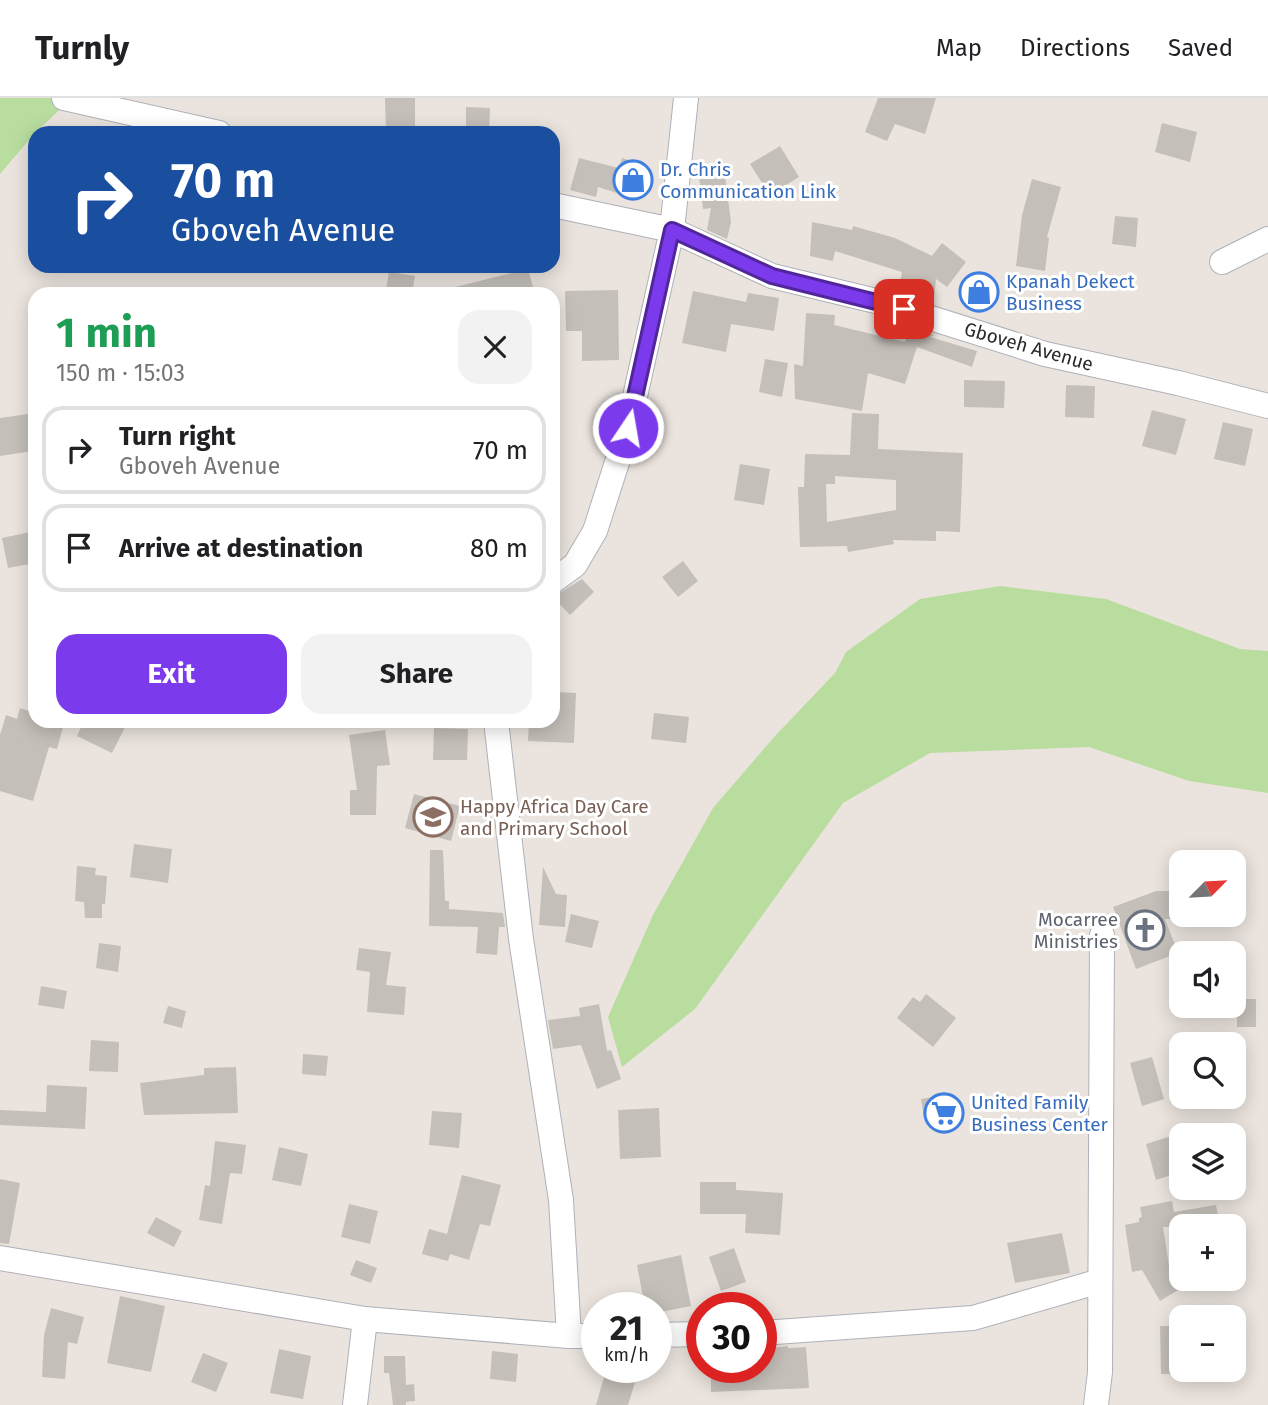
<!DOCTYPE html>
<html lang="en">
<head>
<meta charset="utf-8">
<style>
	:root { --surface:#fff; --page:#f2f2f2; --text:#202124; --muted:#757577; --line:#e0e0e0; --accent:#7c3aed }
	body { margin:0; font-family:"Fira Sans",sans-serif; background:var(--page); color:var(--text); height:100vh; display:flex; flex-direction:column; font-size:26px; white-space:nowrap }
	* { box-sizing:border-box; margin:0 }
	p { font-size:23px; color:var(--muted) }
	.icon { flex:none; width:38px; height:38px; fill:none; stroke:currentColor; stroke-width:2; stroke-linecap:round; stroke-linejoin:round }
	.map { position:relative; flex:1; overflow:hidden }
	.details { position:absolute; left:28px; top:189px; width:532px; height:441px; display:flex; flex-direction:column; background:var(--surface); border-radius:21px; box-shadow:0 4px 18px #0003 }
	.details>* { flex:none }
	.top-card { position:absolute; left:28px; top:28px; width:532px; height:147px; border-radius:21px; box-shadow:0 4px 18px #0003; background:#1a4fa0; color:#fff; overflow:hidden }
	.needle { width:46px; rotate:66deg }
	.buttons { position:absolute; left:1169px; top:752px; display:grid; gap:14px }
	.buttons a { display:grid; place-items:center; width:77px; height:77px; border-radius:14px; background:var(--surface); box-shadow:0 4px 18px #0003; font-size:35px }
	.speed { position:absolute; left:581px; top:1194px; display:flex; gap:14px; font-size:35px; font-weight:700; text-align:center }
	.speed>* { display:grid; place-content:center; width:91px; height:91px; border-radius:50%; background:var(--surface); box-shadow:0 4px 18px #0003; line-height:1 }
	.speed small { font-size:18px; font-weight:400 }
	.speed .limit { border:10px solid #d22; background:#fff; color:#111 }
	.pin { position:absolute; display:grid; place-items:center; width:60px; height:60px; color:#fff; margin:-30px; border-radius:14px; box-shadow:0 4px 10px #0006 }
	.me { position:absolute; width:77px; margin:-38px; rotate:12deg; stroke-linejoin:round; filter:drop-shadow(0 0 5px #0008) }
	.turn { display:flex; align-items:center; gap:24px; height:147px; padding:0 28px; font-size:32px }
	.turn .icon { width:91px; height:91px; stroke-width:2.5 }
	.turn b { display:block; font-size:49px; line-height:60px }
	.round { display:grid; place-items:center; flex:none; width:74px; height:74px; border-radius:21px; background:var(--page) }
	.overview { display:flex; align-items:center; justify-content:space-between; height:119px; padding:0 28px }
	h1 { font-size:42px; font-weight:700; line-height:52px; color:#1e9e55 }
	.button { display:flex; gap:14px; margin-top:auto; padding:14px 28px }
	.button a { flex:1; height:80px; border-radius:21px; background:var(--accent); color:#fff; font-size:28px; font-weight:700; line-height:80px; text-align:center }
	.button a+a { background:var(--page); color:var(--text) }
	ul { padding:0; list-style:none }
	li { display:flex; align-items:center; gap:21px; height:88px; margin:0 14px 10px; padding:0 14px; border:4px solid var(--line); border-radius:21px }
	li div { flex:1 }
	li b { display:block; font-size:26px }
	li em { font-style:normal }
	header { display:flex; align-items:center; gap:42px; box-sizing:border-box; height:98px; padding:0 35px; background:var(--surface); border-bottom:2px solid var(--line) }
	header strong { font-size:33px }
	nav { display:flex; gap:38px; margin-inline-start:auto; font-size:24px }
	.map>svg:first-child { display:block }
</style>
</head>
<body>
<header>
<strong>Turnly</strong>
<nav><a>Map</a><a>Directions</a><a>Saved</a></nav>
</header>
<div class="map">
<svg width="1268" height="1307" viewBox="0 0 1268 1307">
	<rect width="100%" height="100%" fill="#ebe4de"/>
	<path fill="#b9dd9f" d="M0 0H72L35 35 0 76Z
		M1000 488 1106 501 1240 551 1268 553V695L1189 683 1089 649 930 655 843 705 695 911 622 969 608 919 653 817 713 710 775 638 835 575 846 554 920 501Z"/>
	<path fill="#c4bfb9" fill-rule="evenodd" d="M385 0H415V32H386Z
		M878 0H936L925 36 895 26 887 43 865 34Z
		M466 9 490 10 489 35H466Z
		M1162 25 1197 34 1190 64 1155 54Z
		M780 48 799 79 770 97 750 66Z
		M579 60 619 70 622 60 649 69 639 102 598 89 596 99 570 92Z
		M719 63H723L731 124 727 141 707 132 711 110 703 111 698 70 718 68Z
		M1032 81 1061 89 1047 139 1049 140 1045 173 1016 168 1022 117Z
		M1115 118 1138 120 1136 149 1112 146Z
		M812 124 852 132 853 128 895 140 932 158 942 145 966 164 947 189 936 181 934 201 915 199V196L899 194 902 174 835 153 833 163 810 158Z
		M528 171 535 196H452L451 190Z
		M389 174 415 178 412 196H385Z
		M618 192 619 262 582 263V233H566L565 193Z
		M693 193 746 204 748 195 779 200 774 233 731 226 726 254 682 245Z
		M806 215 835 217 834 227 905 244 910 229 934 237 930 239 977 253 972 269 917 249 905 286 868 275 862 313 795 301 794 266 803 268Z
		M765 261 788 265 782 299 759 294Z
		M964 282 1005 283 1004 310 964 309Z
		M1066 287 1095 288 1094 320 1065 319Z
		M1152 312 1186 321 1176 357 1142 348Z
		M852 315 879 316 878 351 963 355 960 434 936 433V443L893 442 894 446 848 454 847 448 800 449 798 389H804L805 356 850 357ZM835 378 896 382V412L827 424 826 386H835Z
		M28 316 33 353 0 358V320Z
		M1223 324 1253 331 1245 368 1214 361Z
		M740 366 770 371 764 407 734 402Z
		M35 433V465L8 470 2 440Z
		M683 463 698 483 678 499 662 479Z
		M582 481 594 494 570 517 553 499Z
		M553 594 576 595 574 645 528 643 529 623H553Z
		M20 610 35 615V623H43L63 629 57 651 49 649 33 703 0 693V637L6 617 17 621Z
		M654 615 689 619 686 645 651 641Z
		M84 623H128L112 655 77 638Z
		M434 630 468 631 467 662H433Z
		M385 632 390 667 377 668 376 717H350V692H357L349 637Z
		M414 696 460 708 451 743 405 730Z
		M134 746 172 751 168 785 130 779Z
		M430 752H443L445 803H449V811L503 815 505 829H499L497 857 476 855 478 829 429 828Z
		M77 768 96 770 95 777 107 778 105 806H102V820H85L84 804 75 803Z
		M543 769 556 796 567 797 565 829 539 827Z
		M1156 793H1181V821H1165L1178 855 1136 871 1113 809Z
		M571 816 599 823 592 850 565 844Z
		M99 845 121 848 118 874 96 870Z
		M359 850 391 854 386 887 406 889 404 917 367 914 370 874 356 872Z
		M41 888 67 893 64 911 38 907Z
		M926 896 956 920 933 949 897 920 913 899 920 904Z
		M1237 901H1256V929H1237Z
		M599 906 607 953 611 952 621 981 597 991 581 947 553 951 548 922 580 918 579 910Z
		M168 908 186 913 182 930 163 925Z
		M91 942 119 944 118 974 89 973Z
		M303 956 328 958 326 978 302 976Z
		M1152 959 1164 1001 1142 1008 1130 965Z
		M236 969 238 1015 144 1017 140 985 204 977V970Z
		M47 987 87 989 85 1031 0 1027V1012L46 1014Z
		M938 998 942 1016 924 1020 921 1001Z
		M659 1010 661 1059 620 1061 618 1012Z
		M432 1013 462 1015 459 1050 429 1047Z
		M1181 1035V1074L1156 1082 1146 1046Z
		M215 1043 246 1047 242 1076 230 1075 222 1126 199 1122 205 1087 210 1088Z
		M279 1049 308 1056 301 1088 272 1082Z
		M462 1077 501 1087 490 1128 480 1126 469 1162 450 1156 448 1163 422 1156 429 1131 447 1136Z
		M0 1081 20 1085 9 1146 0 1145Z
		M700 1084H736V1092L783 1095 780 1137 745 1135 746 1116H700Z
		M1172 1103 1174 1114 1216 1107 1220 1129H1163L1171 1181H1196L1160 1203 1142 1172 1132 1174 1125 1127 1139 1124V1120L1142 1119 1140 1109Z
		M349 1106 378 1113 370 1146 341 1139Z
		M156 1119 182 1133 174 1149 147 1135Z
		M1062 1135 1070 1175 1015 1185 1007 1145Z
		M734 1150 746 1184 721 1193 709 1159Z
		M681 1157 691 1208 656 1215V1209H645L637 1167Z
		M356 1162 377 1170 371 1185 350 1177Z
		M120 1198 165 1208 151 1274 107 1265Z
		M51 1210 84 1219 77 1246 68 1244 65 1281 42 1279 44 1237Z
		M1160 1228H1181V1276H1161Z
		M788 1248V1250L806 1249 809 1290 711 1294V1269H761V1251Z
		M279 1251 311 1258 303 1301 270 1295Z
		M492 1253 518 1256 516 1284 490 1281Z
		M203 1255 228 1265 216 1294 191 1284Z
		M384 1258H405L406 1287 414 1286 415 1303 406 1304V1307H393L389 1275H384Z
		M606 1272 636 1281 628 1307H596Z"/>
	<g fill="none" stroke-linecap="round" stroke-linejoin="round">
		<g stroke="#aeb1ba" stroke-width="26">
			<path id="minor" d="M64 0 219 35
				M553 107 672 132 772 178 880 204 1045 256 1178 285 1268 308
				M1222 164 1268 141
				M553 483 575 467 595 433 628 330 672 132 686 0
				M496 623 521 841 561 1102 569 1238
				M0 1160 365 1221 569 1238H597
				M761 1235 973 1220 1100 1183
				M656 1237 702 1236
				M355 1307 365 1221
				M1096 1307 1100 1274 1102 837"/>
		</g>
		<use href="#minor" stroke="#fff" stroke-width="24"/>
	</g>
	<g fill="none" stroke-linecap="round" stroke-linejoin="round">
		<g stroke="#51269a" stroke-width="18">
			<path id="route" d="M628 330 672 132 772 178 904 211"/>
		</g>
		<use href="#route" stroke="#7c3aed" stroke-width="12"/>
	</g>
	<defs>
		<g id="shop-ring" transform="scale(2.0125)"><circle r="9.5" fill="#fff" stroke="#3f7fe0" stroke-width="1.5"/><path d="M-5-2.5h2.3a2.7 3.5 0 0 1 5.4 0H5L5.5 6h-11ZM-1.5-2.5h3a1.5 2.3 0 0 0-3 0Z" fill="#3f7fe0"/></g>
		<g id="school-ring" transform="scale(2.0125)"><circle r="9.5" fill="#fff" stroke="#8d6e63" stroke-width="1.5"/><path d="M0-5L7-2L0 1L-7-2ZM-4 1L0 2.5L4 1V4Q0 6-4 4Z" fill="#8d6e63"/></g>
		<g id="church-ring" transform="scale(2.0125)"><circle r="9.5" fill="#fff" stroke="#6b7280" stroke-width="1.5"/><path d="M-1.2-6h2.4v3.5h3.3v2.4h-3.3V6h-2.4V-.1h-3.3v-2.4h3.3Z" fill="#6b7280"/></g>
		<g id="supermarket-ring" transform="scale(2.0125)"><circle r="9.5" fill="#fff" stroke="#3f7fe0" stroke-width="1.5"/><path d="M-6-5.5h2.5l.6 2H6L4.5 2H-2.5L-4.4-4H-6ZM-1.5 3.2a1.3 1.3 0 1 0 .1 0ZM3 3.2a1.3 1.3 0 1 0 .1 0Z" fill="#3f7fe0"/></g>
	</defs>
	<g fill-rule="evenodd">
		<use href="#shop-ring" x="633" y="82"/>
		<use href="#shop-ring" x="979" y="194"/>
		<use href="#school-ring" x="433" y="719"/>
		<use href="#church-ring" x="1145" y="832"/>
		<use href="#supermarket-ring" x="944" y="1015"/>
	</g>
	<g text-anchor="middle" stroke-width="6" stroke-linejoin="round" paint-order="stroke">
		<g font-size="19" fill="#366cbe" stroke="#fff" text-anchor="start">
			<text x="660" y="78">Dr. Chris<tspan x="660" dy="22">Communication Link</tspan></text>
			<text x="1006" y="190">Kpanah Dekect<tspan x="1006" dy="22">Business</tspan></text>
			<text x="971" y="1011">United Family<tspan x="971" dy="22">Business Center</tspan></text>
		</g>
		<g font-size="19" fill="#2a2a2a" stroke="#fff">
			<text transform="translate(1029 248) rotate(16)" y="7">Gboveh Avenue</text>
		</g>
		<g font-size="19" fill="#785e54" stroke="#fff" text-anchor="start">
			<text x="460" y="715">Happy Africa Day Care<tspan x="460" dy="22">and Primary School</tspan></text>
		</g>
		<g font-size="19" fill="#5b616d" stroke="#fff" text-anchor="end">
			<text x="1118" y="828">Mocarree<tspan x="1118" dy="22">Ministries</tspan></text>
		</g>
	</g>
</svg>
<div class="buttons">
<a><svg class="needle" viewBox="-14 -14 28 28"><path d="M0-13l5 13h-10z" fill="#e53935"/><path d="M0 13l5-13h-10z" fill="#757577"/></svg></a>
<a><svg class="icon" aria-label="sound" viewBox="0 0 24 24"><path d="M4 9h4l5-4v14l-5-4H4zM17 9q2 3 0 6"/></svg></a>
<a><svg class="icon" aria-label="search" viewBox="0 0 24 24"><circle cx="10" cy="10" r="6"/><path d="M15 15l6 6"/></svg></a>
<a><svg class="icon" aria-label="layers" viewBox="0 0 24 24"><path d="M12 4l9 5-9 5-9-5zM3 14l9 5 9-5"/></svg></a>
<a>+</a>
<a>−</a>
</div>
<div class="speed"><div>21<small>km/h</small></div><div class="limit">30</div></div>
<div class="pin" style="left:904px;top:211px;background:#d93025"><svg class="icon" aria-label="arrive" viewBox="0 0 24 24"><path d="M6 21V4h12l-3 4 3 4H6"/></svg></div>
<svg class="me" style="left:628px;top:330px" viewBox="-20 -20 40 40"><circle r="17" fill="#7c3aed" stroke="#fff" stroke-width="3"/><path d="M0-11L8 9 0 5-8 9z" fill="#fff"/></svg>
<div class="top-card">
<div class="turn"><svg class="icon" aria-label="right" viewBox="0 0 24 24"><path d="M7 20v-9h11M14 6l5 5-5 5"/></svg><div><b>70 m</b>Gboveh Avenue</div></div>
</div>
<section class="details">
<div class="overview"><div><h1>1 min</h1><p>150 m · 15:03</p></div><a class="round"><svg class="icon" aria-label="close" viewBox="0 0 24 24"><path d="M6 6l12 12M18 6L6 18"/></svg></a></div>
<ul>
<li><svg class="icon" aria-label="right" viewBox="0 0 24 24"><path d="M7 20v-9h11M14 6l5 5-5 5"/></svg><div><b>Turn right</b><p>Gboveh Avenue</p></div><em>70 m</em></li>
<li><svg class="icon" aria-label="arrive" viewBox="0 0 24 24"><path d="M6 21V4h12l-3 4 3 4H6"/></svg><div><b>Arrive at destination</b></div><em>80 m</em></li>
</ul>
<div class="button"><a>Exit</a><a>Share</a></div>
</section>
</div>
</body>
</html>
